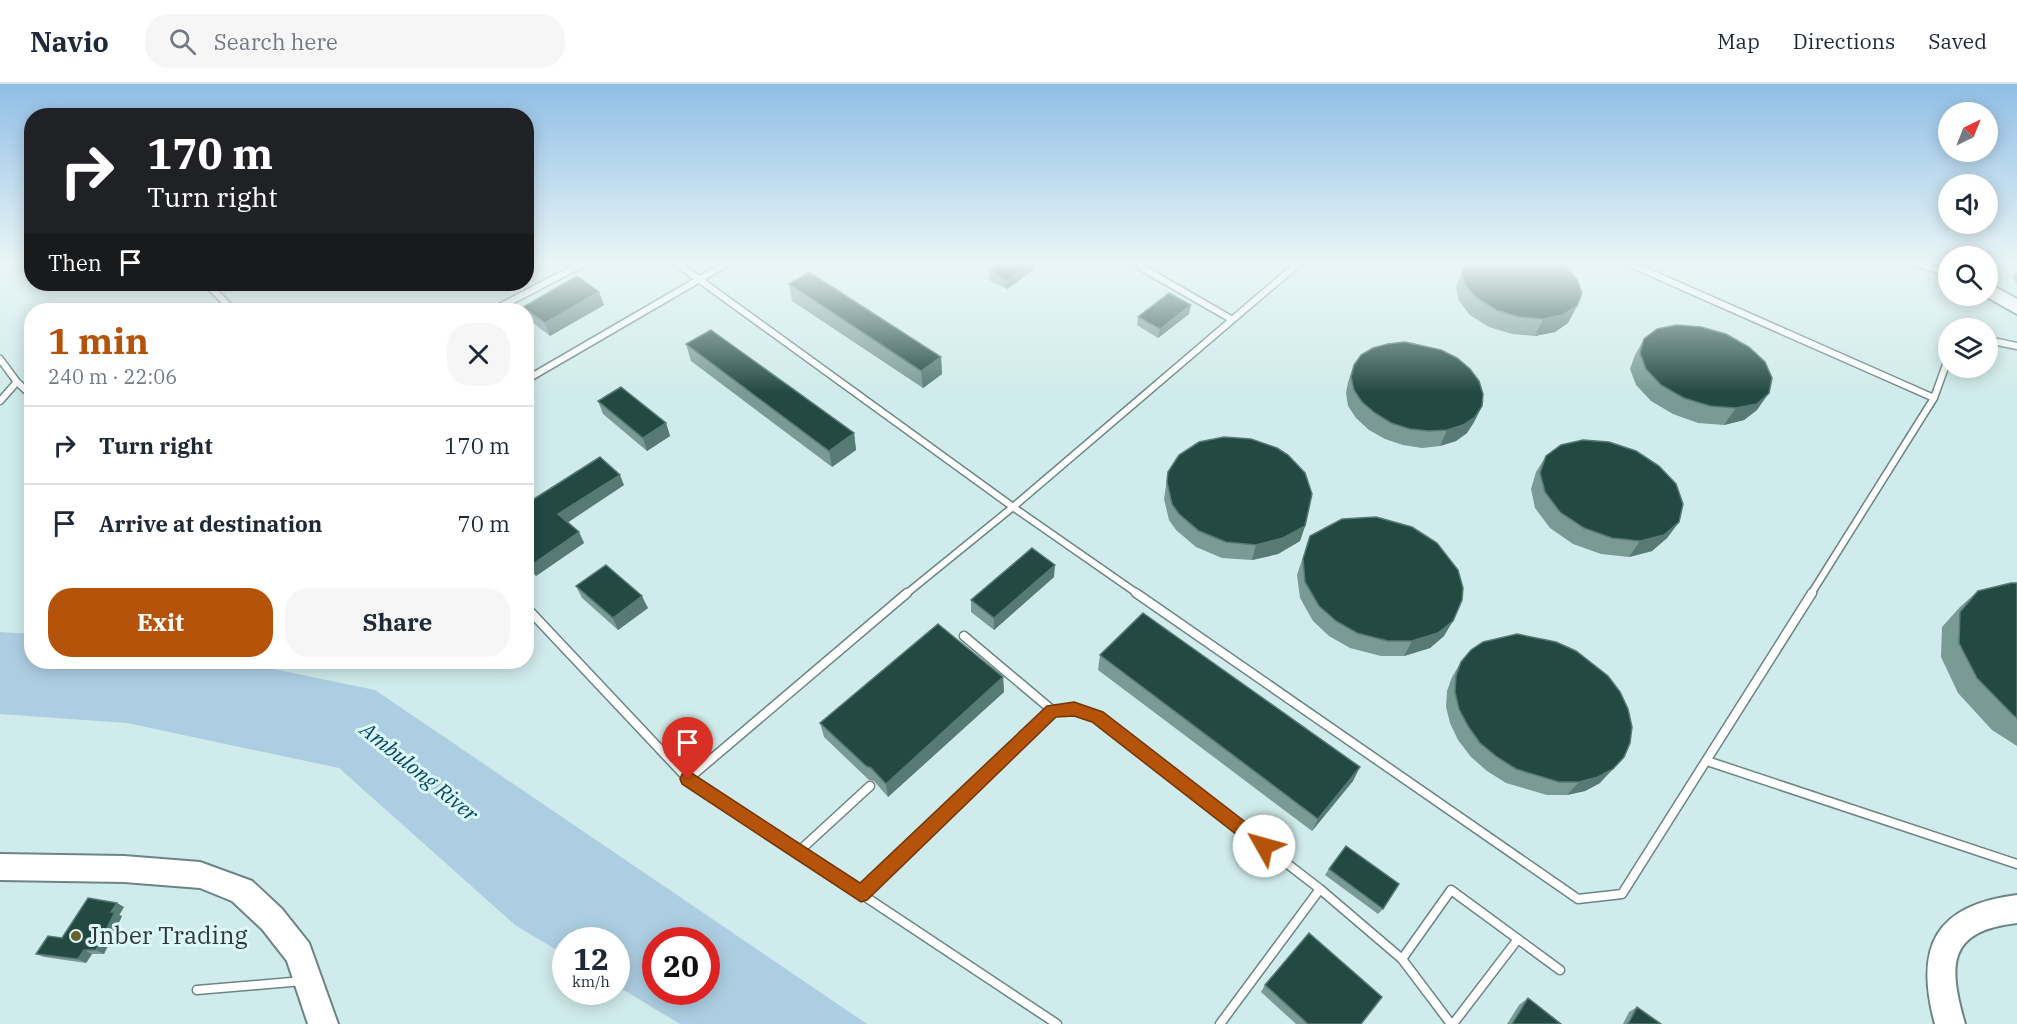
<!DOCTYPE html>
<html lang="en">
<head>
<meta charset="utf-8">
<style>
	:root { --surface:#fff; --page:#f6f6f7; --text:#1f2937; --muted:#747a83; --line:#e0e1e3; --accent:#b45309 }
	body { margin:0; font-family:"IBM Plex Serif",serif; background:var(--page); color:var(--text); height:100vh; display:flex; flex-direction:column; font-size:22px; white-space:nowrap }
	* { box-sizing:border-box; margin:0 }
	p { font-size:20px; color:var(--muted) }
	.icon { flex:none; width:33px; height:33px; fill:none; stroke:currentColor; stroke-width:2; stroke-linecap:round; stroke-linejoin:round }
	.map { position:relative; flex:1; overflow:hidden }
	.drawer { position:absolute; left:24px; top:219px; width:510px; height:366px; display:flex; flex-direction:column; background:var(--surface); border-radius:24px; box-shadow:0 3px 15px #0003 }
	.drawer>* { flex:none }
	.hud { position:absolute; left:24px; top:24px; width:510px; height:183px; border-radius:24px; box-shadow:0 3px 15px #0003; background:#202124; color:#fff; overflow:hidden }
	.needle { width:39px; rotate:43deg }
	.buttons { position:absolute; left:1938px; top:18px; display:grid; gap:12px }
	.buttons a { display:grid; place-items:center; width:60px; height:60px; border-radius:50%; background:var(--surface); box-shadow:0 3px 15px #0003; font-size:30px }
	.speed { position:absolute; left:552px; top:843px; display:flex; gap:12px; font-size:30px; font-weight:700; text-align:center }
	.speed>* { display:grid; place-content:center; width:78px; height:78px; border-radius:50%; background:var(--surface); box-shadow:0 3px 15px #0003; line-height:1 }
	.speed small { font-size:15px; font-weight:400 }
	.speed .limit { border:9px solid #d22; background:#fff; color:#111 }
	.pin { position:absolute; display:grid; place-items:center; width:51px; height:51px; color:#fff; margin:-62px -26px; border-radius:50% 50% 50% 0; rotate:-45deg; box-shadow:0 0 6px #0007 }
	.pin .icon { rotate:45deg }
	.me { position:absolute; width:66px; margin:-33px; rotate:308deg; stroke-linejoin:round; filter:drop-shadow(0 0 4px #0008) }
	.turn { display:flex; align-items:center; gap:21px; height:126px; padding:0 24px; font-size:27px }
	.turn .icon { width:78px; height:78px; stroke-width:2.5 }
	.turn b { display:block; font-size:42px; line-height:51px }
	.then { display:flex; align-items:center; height:57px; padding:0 24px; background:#0003; gap:12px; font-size:22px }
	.round { display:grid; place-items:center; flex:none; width:63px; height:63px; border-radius:24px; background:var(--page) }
	.overview { display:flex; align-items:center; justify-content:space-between; height:102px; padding:0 24px }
	h1 { font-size:36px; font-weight:700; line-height:45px; color:var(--accent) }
	.button { display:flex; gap:12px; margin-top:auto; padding:12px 24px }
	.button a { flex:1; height:69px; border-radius:24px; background:var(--accent); color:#fff; font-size:24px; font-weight:700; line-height:69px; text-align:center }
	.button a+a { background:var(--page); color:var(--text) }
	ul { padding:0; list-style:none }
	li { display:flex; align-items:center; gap:18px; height:78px; padding:0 24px; border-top:2px solid var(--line) }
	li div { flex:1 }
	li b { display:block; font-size:22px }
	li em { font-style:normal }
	header { display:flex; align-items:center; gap:36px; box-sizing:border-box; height:84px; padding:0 30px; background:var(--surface); border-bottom:2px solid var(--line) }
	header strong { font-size:28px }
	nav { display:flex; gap:33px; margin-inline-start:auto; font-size:21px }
	.search { width:420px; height:54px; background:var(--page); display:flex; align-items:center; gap:15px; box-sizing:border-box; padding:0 21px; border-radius:24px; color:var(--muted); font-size:22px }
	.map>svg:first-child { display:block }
</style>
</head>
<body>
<header>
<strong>Navio</strong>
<div class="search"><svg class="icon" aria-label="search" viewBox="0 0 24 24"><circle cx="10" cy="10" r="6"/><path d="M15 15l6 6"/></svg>Search here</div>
<nav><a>Map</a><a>Directions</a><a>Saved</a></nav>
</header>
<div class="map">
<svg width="2017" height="940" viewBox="0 0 2017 940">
	<rect width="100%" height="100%" fill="#d0ebeb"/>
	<path fill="#adcee2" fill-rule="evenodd" d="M0 548 31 550 32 578H239L375 606 867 940H680L617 902 616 856H566L565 871 515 841 339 684 127 639 0 630ZM706 856V908H656V856Z"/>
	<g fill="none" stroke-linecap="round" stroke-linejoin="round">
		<g stroke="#6c8485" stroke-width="9">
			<path id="service-far1" d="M675 178 1013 423 1138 510
				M1132 178 1231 235
				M1626 178 1934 314
				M1912 178 1948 189
				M207 200 233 226
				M494 226 586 178
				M1988 256 2017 262
				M0 275 17 298 0 317
				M526 296 729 178
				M17 298 32 312
				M906 510 1013 423 1300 178
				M1811 510 1934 314 1948 275"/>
		</g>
		<g stroke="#6c8485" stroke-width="11">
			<path id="service" d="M1136 509 1578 815 1622 810 1812 509
				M526 523 688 695 907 509
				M964 552 1052 626
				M1707 677 2017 780
				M688 695 1057 940
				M797 769 870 702
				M861 810 1052 626 1074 625 1097 633 1320 805 1402 875 1451 940
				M1402 875 1451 806 1560 886
				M197 906 303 897
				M1220 940 1320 805
				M1453 940 1518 855"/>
		</g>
		<g stroke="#6c8485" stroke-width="4">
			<path id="primary" d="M1988 199 2017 215V230L1985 212H1988Z
				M0 770 124 772 200 778 252 797 282 825 309 859 338 940H308L287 877 262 845 232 817 200 804 124 798 0 796Z
				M2017 811V839C1947 847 1948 881 1965 940H1935C1914 863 1935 821 2017 811Z"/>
		</g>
		<use href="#service-far1" stroke="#fff" stroke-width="6"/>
		<use href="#service" stroke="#fff" stroke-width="8"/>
		<use href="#primary" fill="#fff" fill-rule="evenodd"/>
	</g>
	<path fill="#7a9a96" d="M1035 185 1007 205 989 196V187Z
		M1462 187 1577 222 1568 239 1555 248 1535 252 1512 250 1489 243 1470 231 1459 217 1456 203Z
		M2017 188V200L2012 193Z
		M789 200 941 273 942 290 923 304 792 217Z
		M599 208 604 221 550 252 528 235 526 231V226H525L523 223Z
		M1189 230 1158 254 1137 241 1138 233Z
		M1644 255 1757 326 1744 336 1724 341 1698 339 1673 330 1651 317 1636 301 1630 285 1635 271Z
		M686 260 854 349 856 366 832 383 691 277Z
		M1354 281 1482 322 1474 338 1467 349 1456 357 1440 362 1422 364 1403 361 1385 355 1369 346 1356 334 1348 322 1346 309 1348 298Z
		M598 317 666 339 670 352 647 367 603 330Z
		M1546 372 1679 438 1667 454 1652 467 1629 473 1601 470 1573 460 1550 444 1535 424 1531 405 1536 388Z
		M1168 388 1305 442 1300 457 1278 470 1252 476 1222 474 1196 463 1176 446 1169 436 1164 415Z
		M624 401 568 438 579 448 584 459 536 492 526 483V420Z
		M1310 452 1444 552 1430 564 1404 572H1381L1350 564 1329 552 1313 537 1300 514 1297 491Z
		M1054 493 994 546 971 528V516Z
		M2017 499V662L1992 646 1958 609 1941 573 1942 543 1960 523 1978 507Z
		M576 502 648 524 618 546 582 514Z
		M1100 571 1353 697 1312 747 1098 586Z
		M1461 578 1600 699 1585 707 1567 711H1547L1506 699 1487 687 1471 673 1458 656 1450 639 1446 623 1447 607 1452 593Z
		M1003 593 1004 608 888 713 874 697 869 696 824 653 820 639Z
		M1329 785 1383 825 1378 830 1325 791Z
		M124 823 119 831 122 832 104 870H92L86 879 44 873 36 870 62 854Z
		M1265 901 1361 940H1296L1261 908Z
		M1528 914 1561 940H1507L1519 921Z
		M1637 923 1661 940H1623L1629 928Z"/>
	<path fill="#577a75" d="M1033 178H1035V185L1007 205V197Z
		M599 208 604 221 550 252 545 239Z
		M1191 221 1189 230 1158 254 1160 245Z
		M1577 222 1568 239 1555 248 1535 252 1543 235Z
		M941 273 942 290 923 304 921 287Z
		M1769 309 1757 326 1744 336 1724 341 1736 324Z
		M1482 322 1474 338 1467 349 1456 357 1440 362 1447 346Z
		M666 339 670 352 647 367 643 354Z
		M854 349 856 366 832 383 829 367Z
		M620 391 624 401 564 441 558 430Z
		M1679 438 1667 454 1652 467 1629 473 1640 457Z
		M1305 442 1300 457 1278 470 1252 476 1256 461Z
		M579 448 584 459 536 492 530 482Z
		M1055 481 1054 493 994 546V534Z
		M642 512 648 524 618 546 613 534Z
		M1453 537 1444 552 1430 564 1404 572 1412 557Z
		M1003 593 1004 608 888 713 886 700Z
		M1360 683 1353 697 1312 747 1318 735Z
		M1613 685 1600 699 1585 707 1567 711 1579 698Z
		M117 819 124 823 119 831 122 832 104 870 96 866 111 828Z
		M84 866 92 870 86 879 78 875Z"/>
	<path fill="#234942" stroke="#577a75" stroke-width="1.5" d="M1002 178H1033L1007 197 989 187Z
		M1467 178H1557L1564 182 1577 195 1582 209 1577 222 1563 231 1543 235 1519 233 1496 226 1477 214 1465 201 1462 187Z
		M809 188 941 273 921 287 789 200Z
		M577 192 599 208 545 239 523 223Z
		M1169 209 1191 221 1160 245 1138 233Z
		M1677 241 1701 243 1726 250 1749 263 1765 278 1772 294 1769 309 1757 320 1736 324 1710 322 1684 314 1661 301 1646 285 1640 269 1644 255 1657 245Z
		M711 246 854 349 829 367 686 260Z
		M1405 258 1441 266 1457 274 1470 285 1479 297 1483 310 1482 322 1475 333 1463 341 1447 346 1429 347 1410 345 1391 339 1375 329 1362 318 1354 306 1351 293 1354 281 1361 271 1373 264 1388 260Z
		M621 303 666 339 643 354 598 317Z
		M1224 353 1251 355 1277 364 1288 371 1305 389 1312 410 1305 442 1283 454 1256 461 1226 458 1199 447 1179 430 1172 420 1167 398 1168 388 1179 371 1199 358Z
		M1583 356 1609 358 1636 367 1659 382 1676 400 1683 420 1679 438 1664 451 1640 457 1612 454 1584 444 1560 428 1545 408 1540 389 1546 372 1561 361Z
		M600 373 620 391 558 430 579 448 530 482 526 478V456L530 454 526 450V420Z
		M1376 433 1412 443 1437 459 1458 486 1463 504 1462 516 1453 537 1438 549 1412 557H1388L1357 549 1336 537 1319 522 1305 498 1303 475 1310 452 1342 435Z
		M1032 464 1055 481 994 534 971 516Z
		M606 481 642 512 613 534 576 502Z
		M2011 499H2017V634L2013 631 1977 594 1959 559 1960 528 1978 507Z
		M1143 529 1360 683 1318 735 1100 571Z
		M938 540 1003 593 886 700 871 684 866 682 820 639Z
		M1517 550 1556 558 1576 567 1608 592 1620 608 1628 625 1632 643 1630 659 1624 673 1613 685 1598 693 1579 698H1559L1516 685 1497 673 1480 659 1468 642 1459 625 1455 608 1456 592 1461 578 1471 566 1483 558Z
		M1346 762 1399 800 1383 825 1329 785Z
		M88 814 117 819 111 828H115L96 866H84L78 875 36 870 48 852 62 854Z
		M1309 849 1382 913 1361 940H1308L1265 901Z
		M1528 914 1561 940H1512Z
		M1637 923 1661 940H1628Z"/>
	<linearGradient id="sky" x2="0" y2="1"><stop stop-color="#90bee6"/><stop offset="0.58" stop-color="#eaf6f6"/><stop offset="1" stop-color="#eaf6f6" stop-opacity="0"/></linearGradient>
	<rect width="2017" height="309" fill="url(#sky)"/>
	<path fill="#b45309" stroke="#753606" stroke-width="1.5" d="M1074 618 1103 628 1270 757 1273 762 1270 768 1264 770 1259 768 1092 638 1074 632 1056 633 867 816 861 818 682 700 680 695 682 690 688 688 693 690 860 799 1047 622Z"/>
	<circle fill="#63622f" stroke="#ddf8f9" stroke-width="2" cx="76" cy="852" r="6"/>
	<g text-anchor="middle" stroke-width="6" stroke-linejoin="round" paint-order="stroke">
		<g font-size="21" font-style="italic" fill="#064662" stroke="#ddf8f9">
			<text transform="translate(419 688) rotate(39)" y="7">Ambulong River</text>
		</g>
		<g font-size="24" fill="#2e3838" stroke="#ddf8f9" text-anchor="start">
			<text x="88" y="860">Jnber Trading</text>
		</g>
	</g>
</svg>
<div class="buttons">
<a><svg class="needle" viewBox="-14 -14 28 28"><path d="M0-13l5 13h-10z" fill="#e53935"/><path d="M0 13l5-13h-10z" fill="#747a83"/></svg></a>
<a><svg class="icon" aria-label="sound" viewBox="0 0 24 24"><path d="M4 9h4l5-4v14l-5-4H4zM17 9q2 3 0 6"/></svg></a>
<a><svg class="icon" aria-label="search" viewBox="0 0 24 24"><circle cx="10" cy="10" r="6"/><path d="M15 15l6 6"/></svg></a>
<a><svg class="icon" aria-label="layers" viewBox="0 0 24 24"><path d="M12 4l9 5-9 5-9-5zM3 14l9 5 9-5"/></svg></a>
</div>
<div class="speed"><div>12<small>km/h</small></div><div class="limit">20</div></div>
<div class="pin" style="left:688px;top:695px;background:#d93025"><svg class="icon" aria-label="arrive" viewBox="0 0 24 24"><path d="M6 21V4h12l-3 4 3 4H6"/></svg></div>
<svg class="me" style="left:1264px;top:762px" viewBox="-20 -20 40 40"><circle r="19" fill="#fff"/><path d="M0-13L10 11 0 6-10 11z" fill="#b45309"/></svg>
<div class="hud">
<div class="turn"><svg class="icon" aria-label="right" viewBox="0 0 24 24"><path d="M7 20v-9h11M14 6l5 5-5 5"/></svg><div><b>170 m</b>Turn right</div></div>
<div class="then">Then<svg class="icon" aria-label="arrive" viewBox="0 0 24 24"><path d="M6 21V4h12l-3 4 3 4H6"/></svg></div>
</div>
<section class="drawer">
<div class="overview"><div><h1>1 min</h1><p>240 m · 22:06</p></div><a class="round"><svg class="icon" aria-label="close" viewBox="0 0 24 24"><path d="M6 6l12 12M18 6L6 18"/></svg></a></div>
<ul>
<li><svg class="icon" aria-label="right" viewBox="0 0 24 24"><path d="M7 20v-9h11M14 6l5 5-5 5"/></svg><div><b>Turn right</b></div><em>170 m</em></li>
<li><svg class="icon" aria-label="arrive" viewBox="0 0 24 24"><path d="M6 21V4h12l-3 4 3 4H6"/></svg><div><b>Arrive at destination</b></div><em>70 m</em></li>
</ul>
<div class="button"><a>Exit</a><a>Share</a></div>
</section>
</div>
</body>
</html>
